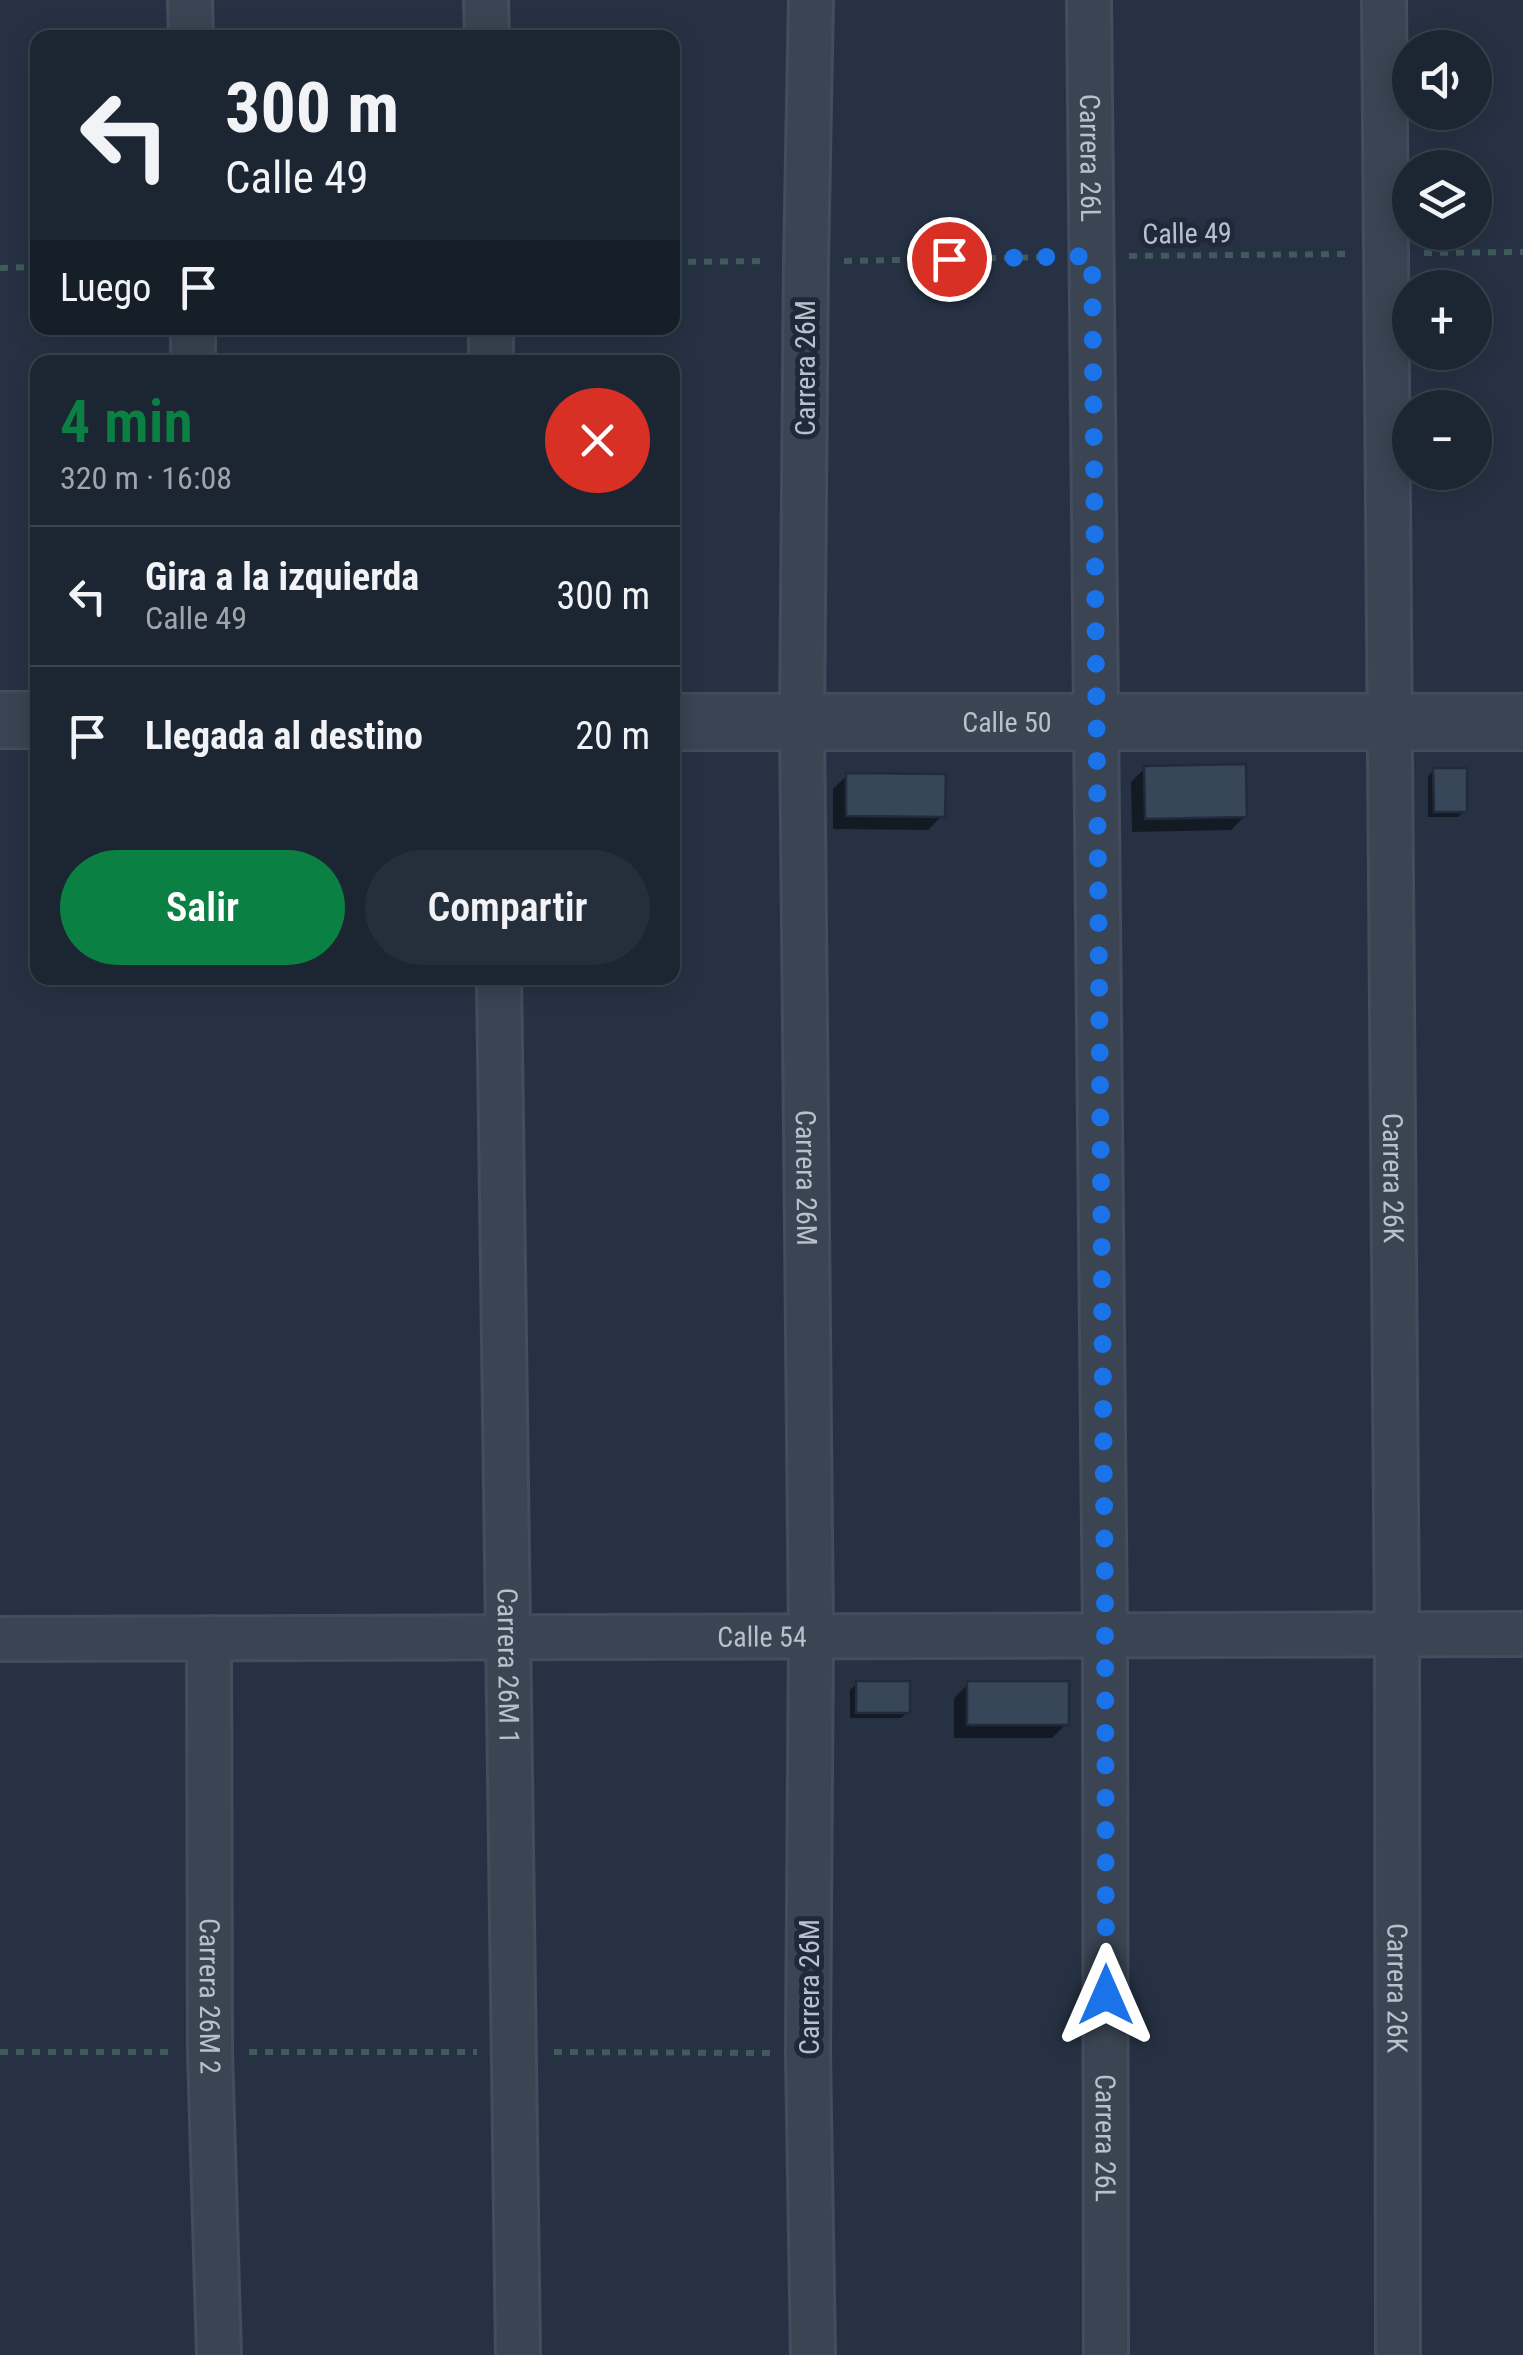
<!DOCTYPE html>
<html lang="es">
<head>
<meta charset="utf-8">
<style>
	:root { --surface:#1c2633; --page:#252e3b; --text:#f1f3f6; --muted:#a0a5ac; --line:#3a434e; --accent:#0b8043 }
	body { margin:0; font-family:"Roboto Condensed",sans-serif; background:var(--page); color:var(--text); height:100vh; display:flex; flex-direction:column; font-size:38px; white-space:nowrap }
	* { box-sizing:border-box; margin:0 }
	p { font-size:32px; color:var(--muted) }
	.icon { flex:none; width:55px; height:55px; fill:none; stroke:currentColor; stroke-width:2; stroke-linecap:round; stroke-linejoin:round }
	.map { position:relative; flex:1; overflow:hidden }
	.drawer { position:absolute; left:30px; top:355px; width:650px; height:630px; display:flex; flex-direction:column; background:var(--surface); border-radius:20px; box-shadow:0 5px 25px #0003,0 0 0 2px var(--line) }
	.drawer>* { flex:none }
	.top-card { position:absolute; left:30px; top:30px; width:650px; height:305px; border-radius:20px; box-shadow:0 5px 25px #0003,0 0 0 2px var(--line); background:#1c2633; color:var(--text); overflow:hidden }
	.fabs { position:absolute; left:1392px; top:30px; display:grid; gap:20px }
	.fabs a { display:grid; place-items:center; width:100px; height:100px; border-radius:50%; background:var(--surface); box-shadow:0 5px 25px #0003,0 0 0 2px var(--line); font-size:50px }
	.pin { position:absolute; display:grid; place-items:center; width:85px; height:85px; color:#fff; margin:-42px; border:5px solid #fff; border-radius:50%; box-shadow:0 2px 10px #0007 }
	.me { position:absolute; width:110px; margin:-55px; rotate:0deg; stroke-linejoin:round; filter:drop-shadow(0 0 8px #0008) }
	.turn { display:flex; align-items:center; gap:35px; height:210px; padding:0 30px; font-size:45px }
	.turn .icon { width:130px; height:130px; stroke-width:2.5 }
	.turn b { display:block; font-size:70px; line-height:85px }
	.then { display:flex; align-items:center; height:95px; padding:0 30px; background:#0003; gap:20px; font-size:38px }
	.round { display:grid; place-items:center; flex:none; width:105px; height:105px; border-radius:52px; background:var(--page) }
	.overview { display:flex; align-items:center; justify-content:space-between; height:170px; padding:0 30px }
	h1 { font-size:60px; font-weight:600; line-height:75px; color:var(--accent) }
	.button { display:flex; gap:20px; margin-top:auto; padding:20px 30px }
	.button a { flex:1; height:115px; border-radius:60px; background:var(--accent); color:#fff; font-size:40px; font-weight:600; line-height:115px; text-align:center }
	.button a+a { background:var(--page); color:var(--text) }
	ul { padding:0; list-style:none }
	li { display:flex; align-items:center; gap:30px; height:140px; padding:0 30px; border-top:2px solid var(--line) }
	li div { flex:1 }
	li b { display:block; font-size:38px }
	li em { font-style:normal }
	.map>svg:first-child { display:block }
</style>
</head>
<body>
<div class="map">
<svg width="1523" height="2355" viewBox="0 0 1523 2355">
	<rect width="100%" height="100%" fill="#263244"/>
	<path fill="#0007" d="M1145 768 1245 816 1231 830 1132 832 1131 782Z
		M1434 770 1464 811 1458 817H1428V776Z
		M847 775 942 816 928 830 833 829V789Z
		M857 1683 908 1712 901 1718H850V1690Z
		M968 1684 1066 1724 1052 1738H954V1698Z"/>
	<path fill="#38465a" stroke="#212b3b" stroke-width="2.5" d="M1246 764 1247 817 1145 819 1144 766Z
		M1433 768H1467V812H1434Z
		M846 773 946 774 945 817 846 816Z
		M856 1681H910V1713H856Z
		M967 1681H1069V1725H967Z"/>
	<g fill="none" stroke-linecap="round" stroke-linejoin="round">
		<g stroke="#444d5d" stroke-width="48">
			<g id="minor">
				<path d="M190 0 191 38"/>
				<path d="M486 0 487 38"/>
				<path id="s1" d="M811 0 806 261 802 723 811 1635 808 2053 813 2355"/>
				<path id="s2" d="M1089 0 1105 1636 1106 2355"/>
				<path id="s3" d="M1384 0 1397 1635 1398 2355"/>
				<path d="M193 328V362"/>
				<path d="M491 328V362"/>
				<path id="s4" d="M499 978 518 2355"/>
				<path id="s5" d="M209 1638 210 2052 219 2355"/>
				<path id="s6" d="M0 1639 1523 1634"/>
			</g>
		</g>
		<g stroke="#444d5d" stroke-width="60">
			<g id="tertiary">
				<path d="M0 720H38"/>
				<path id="s7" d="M672 722H1523"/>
			</g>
		</g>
		<path stroke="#415a5c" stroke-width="6" stroke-dasharray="8 8" stroke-linecap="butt" d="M1424 253 1523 252
			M1129 256 1346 254
			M844 261 1051 257
			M672 262 766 261
			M0 268 38 267
			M0 2052H172
			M249 2052H477
			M554 2052 772 2053"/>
		<use href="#minor" stroke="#3a4453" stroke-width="42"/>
		<use href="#tertiary" stroke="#3a4453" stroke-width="55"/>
	</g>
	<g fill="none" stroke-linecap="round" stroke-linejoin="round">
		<path stroke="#1a73e8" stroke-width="18" stroke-dasharray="0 32.4" d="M949 259 1092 256 1105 1596 1106 1995"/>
	</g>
	<g text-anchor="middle" stroke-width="10" stroke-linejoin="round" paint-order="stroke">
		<g font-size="28" fill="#b8c0cd" stroke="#1f2939">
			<text dy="10" stroke="none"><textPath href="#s2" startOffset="158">Carrera 26L</textPath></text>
			<text transform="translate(1187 233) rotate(-1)" y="10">Calle 49</text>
			<text transform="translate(805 368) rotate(-90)" y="10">Carrera 26M</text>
			<text dy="10" stroke="none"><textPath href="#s7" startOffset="335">Calle 50</textPath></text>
			<text dy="10" stroke="none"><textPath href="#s1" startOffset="1178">Carrera 26M</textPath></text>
			<text dy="10" stroke="none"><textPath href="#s3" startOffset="1178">Carrera 26K</textPath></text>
			<text dy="10" stroke="none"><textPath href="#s6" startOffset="762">Calle 54</textPath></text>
			<text dy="10" stroke="none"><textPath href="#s4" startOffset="688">Carrera 26M 1</textPath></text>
			<text transform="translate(809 1987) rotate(-90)" y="10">Carrera 26M</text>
			<text dy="10" stroke="none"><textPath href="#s3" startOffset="1988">Carrera 26K</textPath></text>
			<text dy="10" stroke="none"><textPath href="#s5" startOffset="358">Carrera 26M 2</textPath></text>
			<text dy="10" stroke="none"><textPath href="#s2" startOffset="2138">Carrera 26L</textPath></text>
		</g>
	</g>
</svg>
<div class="fabs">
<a><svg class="icon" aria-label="sound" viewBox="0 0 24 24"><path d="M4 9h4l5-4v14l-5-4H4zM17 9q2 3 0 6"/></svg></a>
<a><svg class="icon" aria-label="layers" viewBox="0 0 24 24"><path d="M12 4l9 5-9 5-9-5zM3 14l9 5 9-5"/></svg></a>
<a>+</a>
<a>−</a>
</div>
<div class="pin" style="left:949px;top:259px;background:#d93025"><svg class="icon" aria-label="arrive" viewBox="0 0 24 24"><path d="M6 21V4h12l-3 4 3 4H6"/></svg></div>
<svg class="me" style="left:1106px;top:1995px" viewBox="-20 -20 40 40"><path d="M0-17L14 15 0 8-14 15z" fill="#1a73e8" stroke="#fff" stroke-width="4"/></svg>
<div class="top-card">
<div class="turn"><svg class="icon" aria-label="left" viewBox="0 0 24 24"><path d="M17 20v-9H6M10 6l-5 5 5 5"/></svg><div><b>300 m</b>Calle 49</div></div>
<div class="then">Luego<svg class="icon" aria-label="arrive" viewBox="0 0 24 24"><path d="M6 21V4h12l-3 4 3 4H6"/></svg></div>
</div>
<section class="drawer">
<div class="overview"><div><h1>4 min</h1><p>320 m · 16:08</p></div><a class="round" style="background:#d93025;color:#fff"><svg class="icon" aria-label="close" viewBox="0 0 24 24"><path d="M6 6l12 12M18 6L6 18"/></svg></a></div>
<ul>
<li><svg class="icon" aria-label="left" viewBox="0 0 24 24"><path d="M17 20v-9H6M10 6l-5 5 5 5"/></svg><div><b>Gira a la izquierda</b><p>Calle 49</p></div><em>300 m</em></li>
<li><svg class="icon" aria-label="arrive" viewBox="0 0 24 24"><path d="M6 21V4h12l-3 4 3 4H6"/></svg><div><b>Llegada al destino</b></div><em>20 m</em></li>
</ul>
<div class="button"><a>Salir</a><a>Compartir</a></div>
</section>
</div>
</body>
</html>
